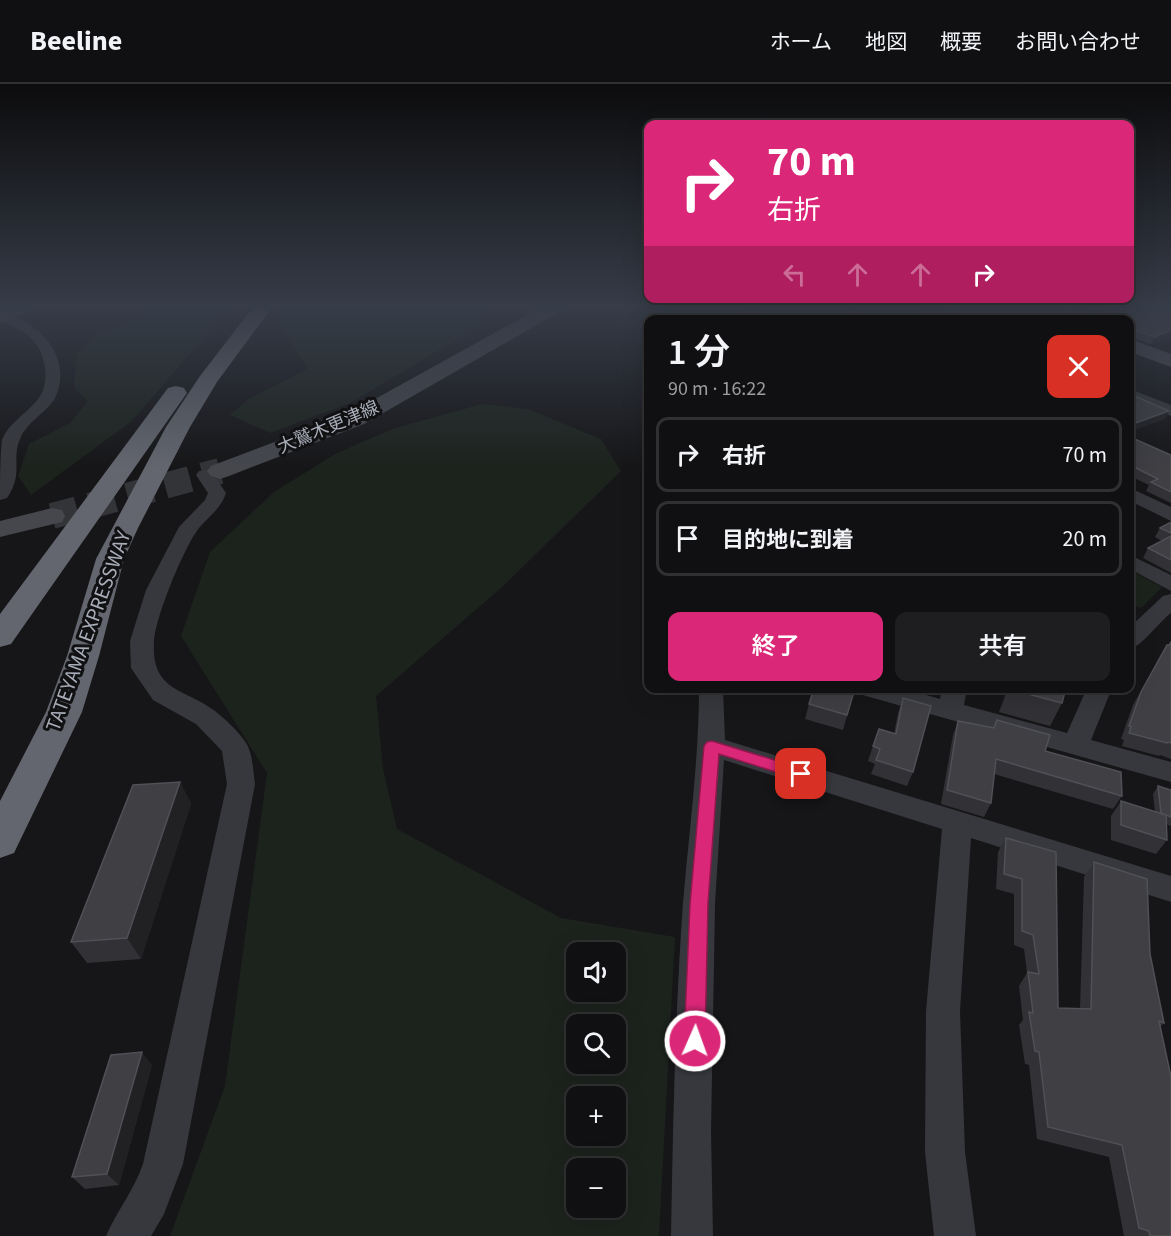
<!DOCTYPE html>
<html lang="ja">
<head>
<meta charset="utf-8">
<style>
	:root { --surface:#101012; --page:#1e1e20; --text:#f1f3f6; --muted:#9c9d9f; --line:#303032; --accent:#db2777 }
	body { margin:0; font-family:"Source Sans 3","Noto Sans JP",sans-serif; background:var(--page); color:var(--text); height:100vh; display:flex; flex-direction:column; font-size:22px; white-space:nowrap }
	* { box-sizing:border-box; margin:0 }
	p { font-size:20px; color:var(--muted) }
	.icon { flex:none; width:33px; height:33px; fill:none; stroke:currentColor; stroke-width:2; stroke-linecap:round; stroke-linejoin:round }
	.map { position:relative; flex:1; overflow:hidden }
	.sheet { position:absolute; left:644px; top:231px; width:490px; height:378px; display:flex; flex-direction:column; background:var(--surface); border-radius:12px; box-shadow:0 6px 24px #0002,0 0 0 2px var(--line) }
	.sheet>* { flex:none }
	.top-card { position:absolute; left:644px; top:36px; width:490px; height:183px; border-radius:12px; box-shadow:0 6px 24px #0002,0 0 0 2px var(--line); background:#db2777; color:#fff; overflow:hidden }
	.buttons { position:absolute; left:566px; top:858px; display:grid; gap:12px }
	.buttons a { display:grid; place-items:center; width:60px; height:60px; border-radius:12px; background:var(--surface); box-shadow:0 6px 24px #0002,0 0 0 2px var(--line); font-size:30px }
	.pin { position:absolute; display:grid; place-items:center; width:51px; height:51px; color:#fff; margin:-26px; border-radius:12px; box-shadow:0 3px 9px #0006 }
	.me { position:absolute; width:66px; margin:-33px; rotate:2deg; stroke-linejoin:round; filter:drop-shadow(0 0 4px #0008) }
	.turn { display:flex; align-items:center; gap:21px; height:126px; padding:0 24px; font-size:27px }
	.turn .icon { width:78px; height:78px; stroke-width:2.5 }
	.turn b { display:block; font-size:42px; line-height:51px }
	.lanes { display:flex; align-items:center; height:57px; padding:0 24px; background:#0003; justify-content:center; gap:30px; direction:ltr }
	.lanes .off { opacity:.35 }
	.round { display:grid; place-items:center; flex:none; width:63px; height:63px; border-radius:12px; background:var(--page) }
	.head { display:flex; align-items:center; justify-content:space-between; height:102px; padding:0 24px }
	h1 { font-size:36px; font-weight:600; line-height:45px }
	.primary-button { display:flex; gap:12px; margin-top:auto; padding:12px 24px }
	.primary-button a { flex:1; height:69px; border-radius:12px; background:var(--accent); color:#fff; font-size:24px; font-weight:600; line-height:69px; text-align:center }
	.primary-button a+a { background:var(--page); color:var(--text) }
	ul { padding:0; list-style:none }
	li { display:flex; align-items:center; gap:18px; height:75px; margin:0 12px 9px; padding:0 12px; border:3px solid var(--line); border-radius:12px }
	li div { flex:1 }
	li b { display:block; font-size:22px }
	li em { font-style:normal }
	header { display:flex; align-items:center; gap:36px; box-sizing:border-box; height:84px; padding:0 30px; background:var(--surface); border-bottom:2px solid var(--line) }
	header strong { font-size:28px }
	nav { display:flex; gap:33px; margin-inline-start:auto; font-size:21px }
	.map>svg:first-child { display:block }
</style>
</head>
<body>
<header>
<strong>Beeline</strong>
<nav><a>ホーム</a><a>地図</a><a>概要</a><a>お問い合わせ</a></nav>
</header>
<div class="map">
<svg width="1171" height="1152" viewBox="0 0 1171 1152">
	<rect width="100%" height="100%" fill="#161618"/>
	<path fill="#1c231d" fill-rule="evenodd" d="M159 222H231L132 337 31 411 18 392 29 360 70 339 88 317 74 303 77 270 93 254Z
		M281 222H484L483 240 350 319 270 349 230 331 250 314 308 285 278 238Z
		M656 222H726L610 244Z
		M482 320 528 325 601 355 621 387 501 504 376 612 383 685 397 745 561 834 675 853 659 1152H170L225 1002 267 689 181 552 210 468 274 408 337 369 395 344ZM615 868V908H576V868ZM615 940V980H576V940ZM615 1012V1052H576V1012ZM615 1084V1124H576V1084Z
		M1130 486 1162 503 1141 524 1130 520Z"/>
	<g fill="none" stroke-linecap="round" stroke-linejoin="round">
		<path stroke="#333438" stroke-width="26" stroke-dasharray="26 13" stroke-linecap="butt" d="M52 432 220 387"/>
		<path fill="#37383d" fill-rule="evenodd" d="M755 222H776L741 236H719Z
			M851 222H864L854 236H840Z
			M954 222H985L979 226 925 236H893L899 232Z
			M0 229C40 235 75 276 54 316 44 330 26 339 20 355 11 376 24 389 7 414L0 416C0 398 0 372 2 356 9 338 27 330 38 315 51 299 46 269 32 255 23 246 11 241 0 237Z
			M648 236V244L642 243 640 240 642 237Z
			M1130 305 1171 321V332L1130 315Z
			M205 386 211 387 226 409C221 425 209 432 199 444 184 463 155 534 154 558 151 608 185 604 215 627 225 635 237 646 244 656 253 667 253 687 255 700L183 1080 164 1130 151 1152H106C117 1127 134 1106 143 1080L227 700 222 667 196 640 153 616 131 584 130 557 146 506 179 443 205 416 208 409 196 391 199 387Z
			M1130 404 1171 423V437L1130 417Z
			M1130 471 1171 491V507L1130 485Z
			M1171 510V529C1159 538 1142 562 1130 565V543L1163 512Z
			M699 604H723L725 656 1171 792V818L971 754 960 927 965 1068 976 1152H934L925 1068 926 927 942 745 724 676 715 820 711 1048 713 1152H671C673 1041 675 929 683 819 689 747 699 676 699 604Z
			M856 604H902L940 615 942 604H967L964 621 1067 649 1087 604H1112L1091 656 1171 678V698L859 610Z"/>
		<path fill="#45474d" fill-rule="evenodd" d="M10 222H36L33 226 0 239V226Z
			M543 222H566L563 226 364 340 229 392 220 395 211 392 207 387 211 382 348 330Z
			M1045 222H1071L1097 232 1099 236H1072L1048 226Z
			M1130 255 1171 270V283L1130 268Z
			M52 424 62 426 65 432 62 438 0 453V437Z"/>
		<path fill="#63666e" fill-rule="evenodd" d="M254 222H273L217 298 190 343 138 444 124 475 99 572 82 628 14 769 0 774V717L46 628 67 572 96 475 166 343 200 292Z
			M176 302 184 304 187 309 11 560 0 563V530L168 304Z"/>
	</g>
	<path fill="#323236" d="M1078 222H1171V252L1151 260 1132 254 1074 231 1096 229Z
		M1130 350 1131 354 1171 371V419L1146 407 1149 401 1130 392Z
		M1171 438V489L1143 474 1148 464 1162 457 1155 453 1160 444Z
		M1171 558V675L1160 671 1159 672 1122 662 1124 656 1121 655 1133 621 1167 561H1169Z
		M855 604 843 646 805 635 809 620Z
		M1008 604H1066L1062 619 1050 642 999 628Z
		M903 614 913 688 907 702 871 690 875 680 868 677 873 662 894 650 898 629Z
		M997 636 1045 667 1122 712 1113 725 994 690 991 719 984 733 941 720 953 651 958 637 993 644Z
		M180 698 191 720 141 875 87 879 71 858Z
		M1158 702 1171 706V742L1166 740 1167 756 1156 770 1111 756V732L1121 717 1155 728 1153 710Z
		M1006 754 1056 768 1058 924 1080 925 1084 793 1094 778 1150 870 1164 939 1160 943 1171 1152H1124L1109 1073 1037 1055 1029 981 1025 980 1019 941 1023 936 1019 902 1027 889 1024 865 1014 861V810L996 805 998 768Z
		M152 981 119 1101 85 1105 72 1093Z"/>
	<path fill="#212124" d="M1171 246V252L1151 260 1155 253Z
		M1169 327 1165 335 1130 348V341L1133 339Z
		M180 698 191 720 141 875 127 854Z
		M142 968 152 981 119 1101 107 1090Z"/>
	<path fill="#3f3f44" stroke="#4f5156" stroke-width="1.5" d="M974 222H1054L1074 231 1104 229 1100 222H1171V246L1155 253 1132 245V262L1130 263V236H909Z
		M1130 310 1169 327 1130 341Z
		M1130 353 1171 371V408L1151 398 1158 395 1130 381Z
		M1171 438V449L1160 444Z
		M1171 452V476L1148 464Z
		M1171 558V659L1168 658 1167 659 1129 649 1131 643 1129 642 1141 608 1167 561H1169Z
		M814 604H855L847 631 809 620Z
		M1010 604H1066L1062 619 1009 605Z
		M903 614 931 622 913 688 876 676 880 665 873 662 879 645 896 650Z
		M997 636 1050 651 1045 667 1121 688 1122 712 996 675 991 719 947 706 958 637 994 644Z
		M180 698 127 854 71 858 133 701Z
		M1158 702 1171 706V733L1161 729Z
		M1121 717 1166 731 1167 756 1121 741Z
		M1006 754 1056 768 1058 924 1091 925 1094 778 1147 795 1150 870 1164 939 1159 937 1171 993V1152H1150L1149 1147 1139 1144 1122 1061 1048 1043 1039 968 1035 967 1029 928 1033 929 1028 888 1039 890 1033 851 1022 847V795L1004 790Z
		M142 968 107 1090 72 1093 111 971Z"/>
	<linearGradient id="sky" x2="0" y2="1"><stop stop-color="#0c0c0d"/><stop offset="0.58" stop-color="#363c48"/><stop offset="1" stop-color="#363c48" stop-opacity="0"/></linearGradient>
	<rect width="1171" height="384" fill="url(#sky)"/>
	<path fill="#db2777" stroke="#8e194d" stroke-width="1.5" d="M712 657 807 686 809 690 807 694 801 696 719 670 708 820 705 957 702 964 695 967 687 964 684 957 690 820 704 662 707 658Z"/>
	<g text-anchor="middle" stroke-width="6" stroke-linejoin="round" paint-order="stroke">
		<g font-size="18" fill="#a8adb8" stroke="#111113">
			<text transform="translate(328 343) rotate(-23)" y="6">大鷲木更津線</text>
		</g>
		<g font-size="21" fill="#a8adb8" stroke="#111113">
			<text transform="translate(88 547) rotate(-70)" y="7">TATEYAMA EXPRESSWAY</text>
		</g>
	</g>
</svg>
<div class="buttons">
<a><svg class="icon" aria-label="sound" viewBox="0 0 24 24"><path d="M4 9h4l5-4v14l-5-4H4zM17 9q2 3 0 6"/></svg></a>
<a><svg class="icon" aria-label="search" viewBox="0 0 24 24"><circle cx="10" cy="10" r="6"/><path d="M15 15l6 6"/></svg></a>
<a>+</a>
<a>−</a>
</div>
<div class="pin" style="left:801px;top:690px;background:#d93025"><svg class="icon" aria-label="arrive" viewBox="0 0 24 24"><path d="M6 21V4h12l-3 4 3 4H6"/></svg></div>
<svg class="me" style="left:695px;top:957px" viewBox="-20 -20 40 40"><circle r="17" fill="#db2777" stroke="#fff" stroke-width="3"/><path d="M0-11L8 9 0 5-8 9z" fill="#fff"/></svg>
<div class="top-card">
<div class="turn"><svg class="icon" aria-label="right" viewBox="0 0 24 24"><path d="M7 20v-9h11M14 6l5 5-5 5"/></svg><div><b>70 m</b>右折</div></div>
<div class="lanes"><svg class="icon off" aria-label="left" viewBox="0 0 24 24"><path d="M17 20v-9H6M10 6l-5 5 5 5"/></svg><svg class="icon off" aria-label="ahead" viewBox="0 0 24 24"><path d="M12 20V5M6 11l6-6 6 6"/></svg><svg class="icon off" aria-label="ahead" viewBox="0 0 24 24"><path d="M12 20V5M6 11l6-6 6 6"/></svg><svg class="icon" aria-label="right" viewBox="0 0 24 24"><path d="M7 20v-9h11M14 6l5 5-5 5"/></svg></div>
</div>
<section class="sheet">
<div class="head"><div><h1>1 分</h1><p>90 m · 16:22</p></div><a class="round" style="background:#d93025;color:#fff"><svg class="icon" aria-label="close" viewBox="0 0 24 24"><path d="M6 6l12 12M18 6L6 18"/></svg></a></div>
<ul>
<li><svg class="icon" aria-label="right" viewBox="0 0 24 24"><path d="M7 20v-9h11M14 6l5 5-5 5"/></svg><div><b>右折</b></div><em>70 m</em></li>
<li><svg class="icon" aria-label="arrive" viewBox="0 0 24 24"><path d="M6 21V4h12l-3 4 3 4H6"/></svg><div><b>目的地に到着</b></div><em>20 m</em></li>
</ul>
<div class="primary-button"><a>終了</a><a>共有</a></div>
</section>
</div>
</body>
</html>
